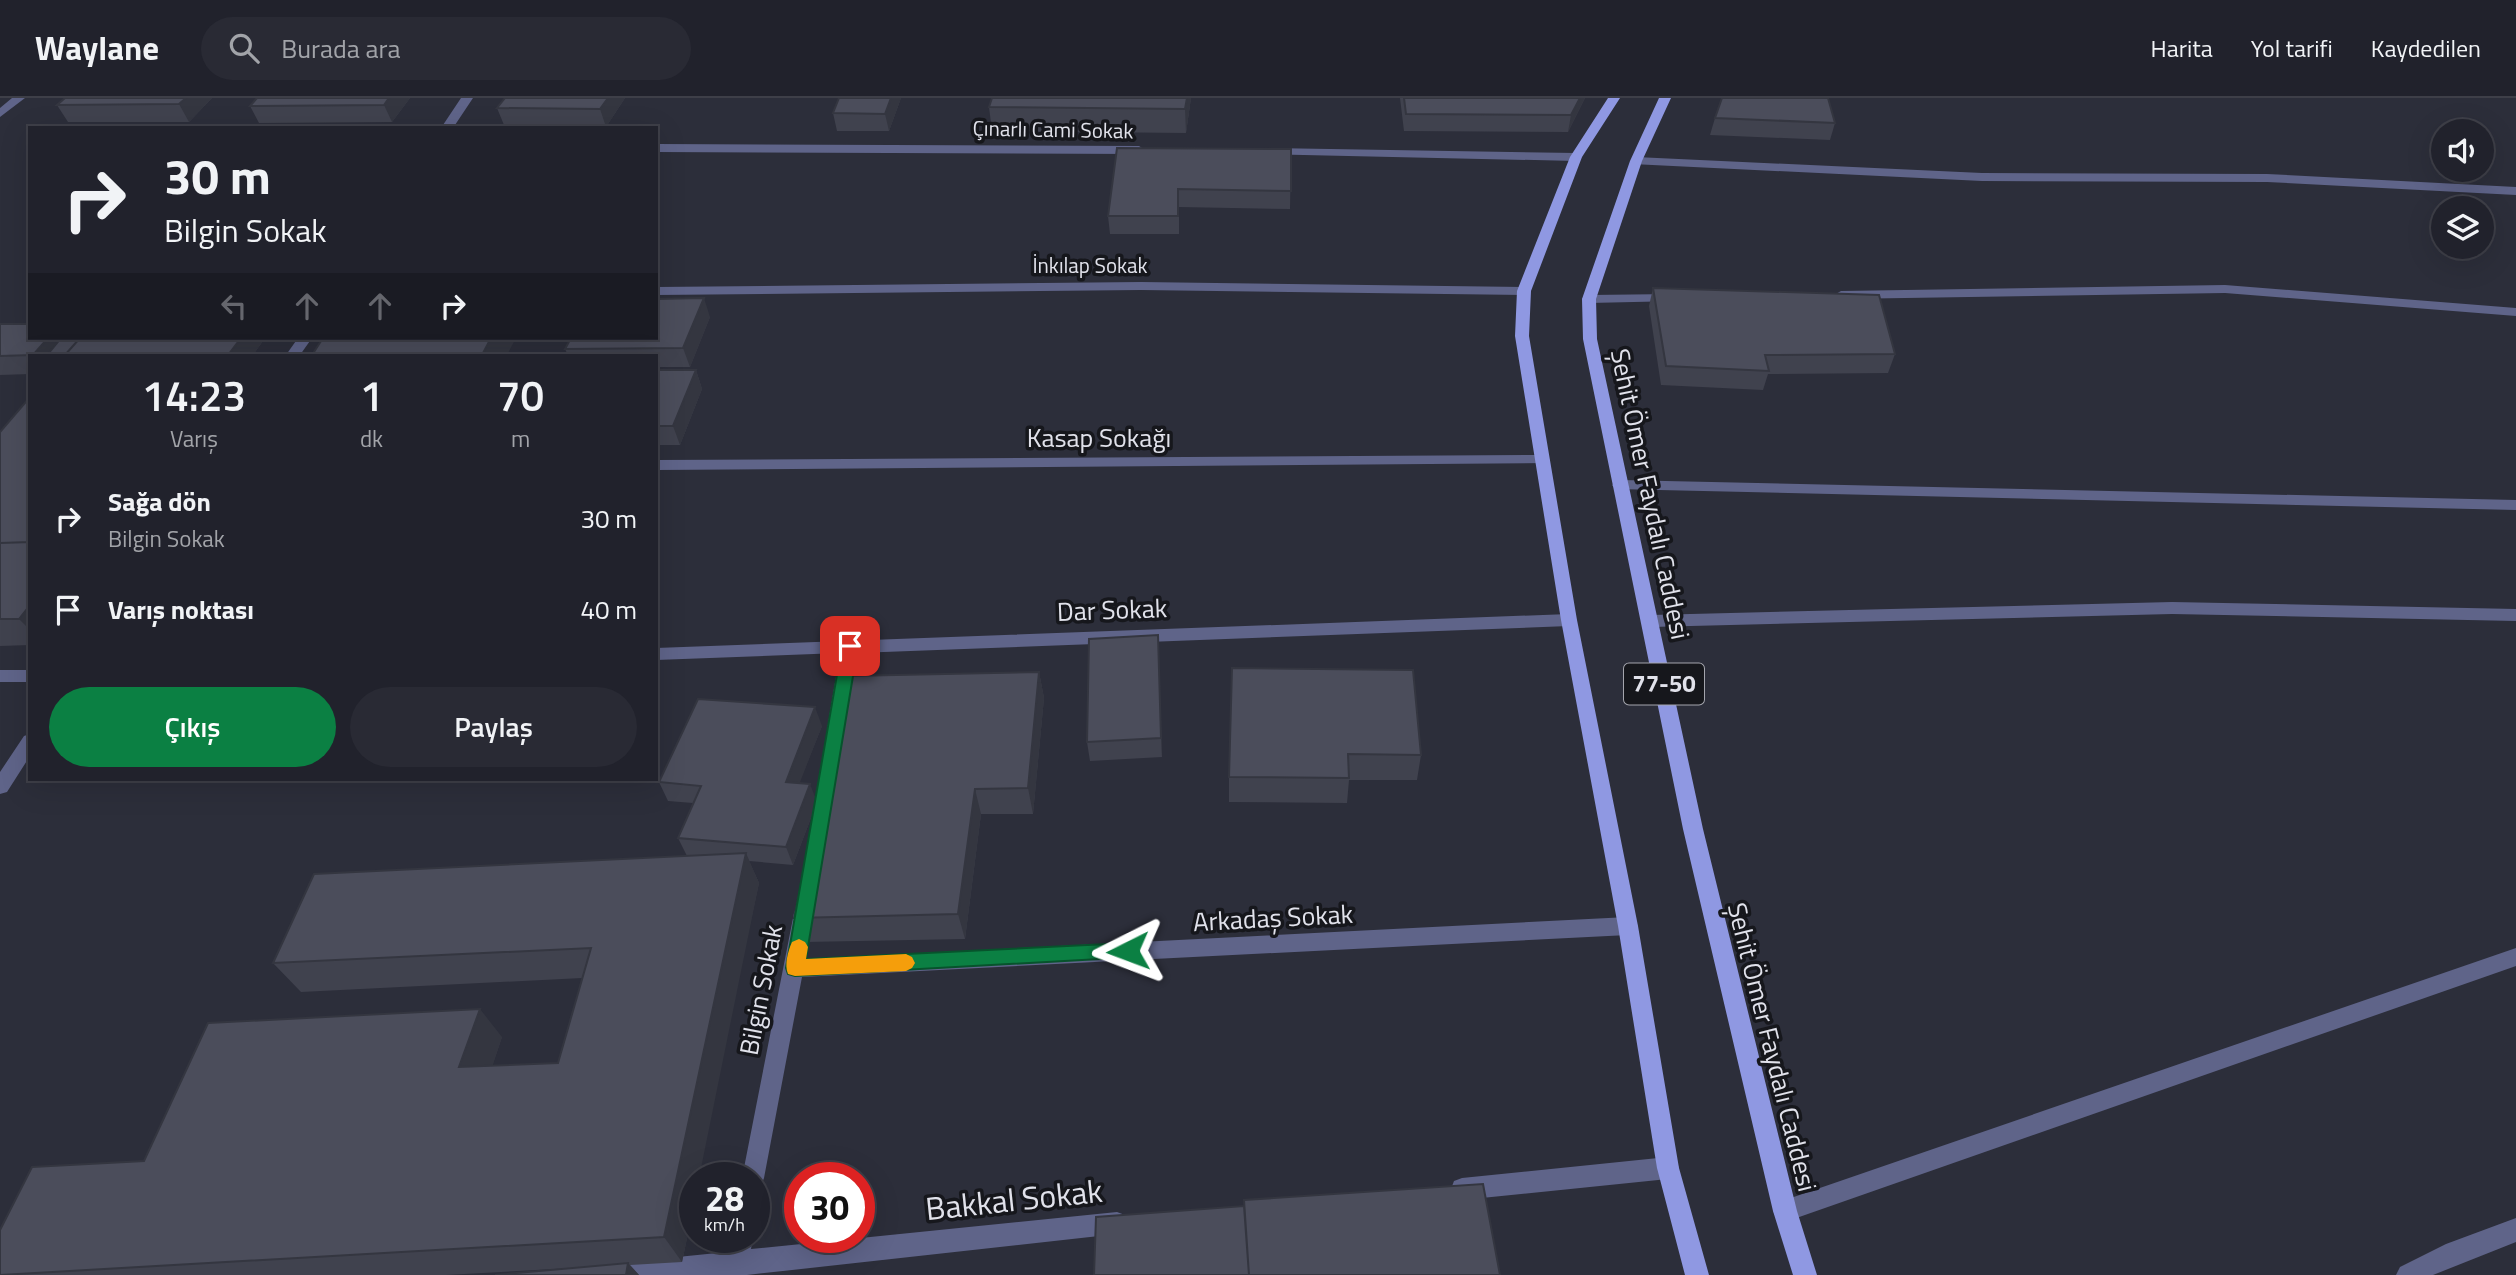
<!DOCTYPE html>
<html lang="tr">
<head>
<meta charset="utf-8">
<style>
	:root { --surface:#21222c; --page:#292a34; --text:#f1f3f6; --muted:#a2a4a9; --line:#3e3f48; --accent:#0b8043 }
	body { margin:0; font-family:"Titillium Web",sans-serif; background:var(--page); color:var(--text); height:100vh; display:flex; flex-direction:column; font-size:26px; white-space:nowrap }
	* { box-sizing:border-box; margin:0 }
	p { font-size:23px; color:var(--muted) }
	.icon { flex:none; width:38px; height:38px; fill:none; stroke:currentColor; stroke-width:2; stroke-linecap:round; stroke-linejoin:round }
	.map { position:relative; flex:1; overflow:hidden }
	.panel { position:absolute; left:28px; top:256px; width:630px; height:427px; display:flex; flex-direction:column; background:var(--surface); border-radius:0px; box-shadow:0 7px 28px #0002,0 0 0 2px var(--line) }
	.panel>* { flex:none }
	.top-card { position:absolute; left:28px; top:28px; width:630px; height:214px; border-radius:0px; box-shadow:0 7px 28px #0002,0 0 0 2px var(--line); background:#21222c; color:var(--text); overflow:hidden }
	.tools { position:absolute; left:2431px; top:21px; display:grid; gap:14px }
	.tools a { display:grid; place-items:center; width:63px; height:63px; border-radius:50%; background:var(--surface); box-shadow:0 7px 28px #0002,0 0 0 2px var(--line); font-size:35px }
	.speed { position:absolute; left:679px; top:1064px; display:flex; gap:14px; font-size:35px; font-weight:700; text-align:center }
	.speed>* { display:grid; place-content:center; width:91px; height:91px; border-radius:50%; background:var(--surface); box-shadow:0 7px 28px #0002,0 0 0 2px var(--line); line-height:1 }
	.speed small { font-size:18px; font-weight:400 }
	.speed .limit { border:10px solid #d22; background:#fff; color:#111 }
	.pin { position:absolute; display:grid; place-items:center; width:60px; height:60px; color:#fff; margin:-30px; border-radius:14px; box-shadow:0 4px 10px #0006 }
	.me { position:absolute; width:77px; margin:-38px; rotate:267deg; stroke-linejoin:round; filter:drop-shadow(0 0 5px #0008) }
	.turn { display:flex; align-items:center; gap:24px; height:147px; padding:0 21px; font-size:32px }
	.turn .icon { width:91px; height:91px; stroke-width:2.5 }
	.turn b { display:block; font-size:49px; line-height:60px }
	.lanes { display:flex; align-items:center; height:66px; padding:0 21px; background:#0003; justify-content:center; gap:35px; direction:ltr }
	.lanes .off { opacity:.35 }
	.eta { display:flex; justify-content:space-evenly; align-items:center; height:119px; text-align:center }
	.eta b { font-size:42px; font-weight:600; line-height:49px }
	.primary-button { display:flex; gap:14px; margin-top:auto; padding:14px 21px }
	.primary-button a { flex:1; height:80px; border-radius:42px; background:var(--accent); color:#fff; font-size:28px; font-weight:600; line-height:80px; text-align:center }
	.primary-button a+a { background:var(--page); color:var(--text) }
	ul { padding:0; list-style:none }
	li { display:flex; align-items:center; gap:21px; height:91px; padding:0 21px }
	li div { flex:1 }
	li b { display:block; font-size:26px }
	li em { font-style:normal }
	header { display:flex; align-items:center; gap:42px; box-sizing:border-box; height:98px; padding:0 35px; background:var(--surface); border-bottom:2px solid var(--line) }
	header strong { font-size:33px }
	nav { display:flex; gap:38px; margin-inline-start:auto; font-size:24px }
	.search { width:490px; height:63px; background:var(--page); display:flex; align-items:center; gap:18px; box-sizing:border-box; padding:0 24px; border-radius:38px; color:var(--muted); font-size:26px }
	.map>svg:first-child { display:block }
</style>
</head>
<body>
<header>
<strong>Waylane</strong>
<div class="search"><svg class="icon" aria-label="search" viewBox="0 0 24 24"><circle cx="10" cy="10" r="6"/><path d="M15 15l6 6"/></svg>Burada ara</div>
<nav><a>Harita</a><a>Yol tarifi</a><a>Kaydedilen</a></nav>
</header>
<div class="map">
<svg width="2516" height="1177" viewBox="0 0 2516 1177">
	<rect width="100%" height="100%" fill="#2c2e3a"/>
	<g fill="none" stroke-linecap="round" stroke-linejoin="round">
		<path fill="#5f6489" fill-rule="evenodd" d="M12 0H25L0 19V10Z
			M461 0H473L453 30H441Z
			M656 46 1139 48 1145 52 1139 56 656 54Z
			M1268 50 1576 55 1582 59 1576 63 1264 56 1262 54Z
			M1636 59 1982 75 2267 76 2516 89V97L2267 84 1982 83 1632 66V60Z
			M1141 184 1524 189 1531 193 1524 197 1141 192 656 197V189Z
			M2225 187 2516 210V218L2225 195 1841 201 1834 197 1841 193Z
			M1674 196 1679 197V203L1589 205 1582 201 1589 197Z
			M298 240H312L300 257H286Z
			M1542 357 1550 362 1547 365 656 372V362Z
			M1620 382 2516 402V412L1615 391 1612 387Z
			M2172 504 2516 511V523L2172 516 1651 529 1643 523 1651 517Z
			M1569 516 1577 522 1569 528 857 555 845 632 842 637H830L827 632 840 555 656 562V550Z
			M0 572H30V584H0Z
			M30 636V658L7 694 0 696V674L24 638Z
			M804 807 811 809 814 815 805 861 1628 819 1635 822 1638 828 1635 834 1628 837 802 879 764 1080 761 1088 754 1091V1080H742L794 815 797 809Z
			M2516 850V868L1785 1124 1777 1121 1773 1113 1777 1105 1785 1102Z
			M1668 1059 1676 1062 1679 1070 1676 1078 1668 1081 1462 1102 1454 1099 1451 1091 1454 1083 1462 1080Z
			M1117 1114 1125 1117 1129 1125 1125 1133 1117 1136 747 1177H606L610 1169 618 1165 727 1154 729 1139H753L751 1151Z
			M2516 1120V1144L2433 1177H2396L2400 1169 2446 1146Z"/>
		<path fill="#8f98e2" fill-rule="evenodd" d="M1608 0H1620L1582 59 1531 193 1529 238 1577 522 1638 828 1679 1070 1709 1177H1685L1657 1070 1618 828 1561 522 1515 238 1517 193 1570 59Z
			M1659 0H1671L1642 63 1596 201 1597 241 1703 731 1797 1113 1817 1177H1793L1773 1113 1683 731 1583 241 1582 201 1630 63Z"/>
	</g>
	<path fill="#40424e" d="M65 0H212L189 24H68L57 7Z
		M410 0 392 24 259 25 250 8Z
		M505 0H625L606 29 504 27 497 10Z
		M901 0 889 33H837L833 15Z
		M992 0H1191L1186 35 992 33 989 9Z
		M1400 0H1585L1568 34 1404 33Z
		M1715 20 1835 25 1830 42 1710 37Z
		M1117 50 1291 51 1290 111 1179 109V136H1110L1108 118Z
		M1653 190 1895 256 1888 275 1768 276 1763 292 1661 287 1649 208Z
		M710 219 690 269H656V257H568L565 251Z
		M0 226 30 240H265L253 257H30V276L0 277Z
		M656 272H696L702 291 680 347H656Z
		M30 299V547L0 548V334Z
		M1158 537 1162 659 1090 663 1087 644Z
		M1232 570 1421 657 1417 682H1349L1347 705 1229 704V679Z
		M1039 574 1044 600 1033 716H981L965 841 804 844 794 820Z
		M822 628 799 685 817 704 793 767 749 763 759 785 695 1080V1102L682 1164 630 1167 639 1177H495L573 1170 446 1177H0L144 1063 502 939 492 968 558 965 582 880 301 894 273 865 687 758 678 740 693 705 668 703 659 684Z"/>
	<path fill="#343640" d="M186 0H212L189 24 179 6Z
		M389 0H410L392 24 384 7Z
		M608 0H625L606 29 600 11Z
		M891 0H901L889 33 885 16Z
		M1187 0H1191L1186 35 1185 11Z
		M1580 0H1585L1568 34 1571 17Z
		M704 200 710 219 690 269 683 250Z
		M48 240H71L62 257H33Z
		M241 240H265L253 257H228Z
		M491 240H516L507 257H482Z
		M696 272 702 291 680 347 673 328Z
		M30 507V532L19 521Z
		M1158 537 1159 556 1162 659 1161 640Z
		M1039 574 1044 600 1033 716 1028 690Z
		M815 609 822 628 793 702 786 684Z
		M810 686 817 704 793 767 786 749Z
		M975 691 981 716 965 841 958 816Z
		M746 755 759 785 699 1080H695V1102L682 1164 664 1139Z
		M480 911 502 939 483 997 459 969Z
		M628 1165 639 1177H626Z"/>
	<path fill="#4b4d5b" stroke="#343640" stroke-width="2" d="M65 0H186L179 6 57 7Z
		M257 0H389L384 7 250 8Z
		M505 0H608L600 11 497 10Z
		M839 0H891L885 16 833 15Z
		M992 0H1187L1185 11 989 9Z
		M1404 0H1580L1571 17 1406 16Z
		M1722 0H1828L1835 25 1715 20Z
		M1117 50 1291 51V93L1178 91V118H1108Z
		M1653 190 1879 197 1895 256 1765 257 1769 273 1666 268Z
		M704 200 683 250 565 251 571 240H656V201Z
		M0 226H30V240H48L33 257 0 258Z
		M61 240H80L65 257H47Z
		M80 240H241L228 257H65Z
		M323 240H491L482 257H312Z
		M656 272H696L673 328H656Z
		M30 299V444L0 445V334Z
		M30 444V507L19 521H0V445Z
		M1158 537 1161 640 1087 644 1089 541Z
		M1232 570 1413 572 1421 657 1348 656 1349 680 1229 679Z
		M1039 574 1028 690 975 691 958 816 794 820 847 578Z
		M698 601 815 609 786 684 810 686 786 749 678 740 701 688 659 684Z
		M746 755 664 1139 0 1177V1132L32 1069 144 1063 208 925 480 911 459 969 558 965 591 850 273 865 314 776Z
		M1483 1086 1500 1177H1249L1244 1102Z
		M1244 1108 1249 1177H1094L1096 1119Z
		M628 1165 626 1177H495Z"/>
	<path fill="#0b8043" stroke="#07532c" stroke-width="2" d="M850 543 858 548 806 861 1128 845 1135 848 1138 853 1135 859 795 878 788 876 786 870 842 548Z"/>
	<path fill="#f59e0b" d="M799 841 805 844 808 849 806 861 906 856 912 859 915 865 912 870 906 873 795 878 788 876C784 867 788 853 792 844Z"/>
	<g text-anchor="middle" stroke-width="7" stroke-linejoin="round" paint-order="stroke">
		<g font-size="21" fill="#e1e2eb" stroke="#16171c">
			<text transform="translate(1053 32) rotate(1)" y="7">Çınarlı Cami Sokak</text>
			<text x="1090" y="175">İnkılap Sokak</text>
		</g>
		<rect fill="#16171c" stroke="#a4a5ad" stroke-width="2" x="1624" y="565.5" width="80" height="41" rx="5"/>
		<g font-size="24" font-weight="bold" fill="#e1e2eb">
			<text x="1664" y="594">77-50</text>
		</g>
		<g font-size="26" fill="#e1e2eb" stroke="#16171c">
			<text x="1099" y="349">Kasap Sokağı</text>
			<text transform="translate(1650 396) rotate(78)" y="9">Şehit Ömer Faydalı Caddesi</text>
			<text transform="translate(1112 512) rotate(-2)" y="9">Dar Sokak</text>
			<text transform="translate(1273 820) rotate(-3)" y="9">Arkadaş Sokak</text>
			<text transform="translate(761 892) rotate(-79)" y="9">Bilgin Sokak</text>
			<text transform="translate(1772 949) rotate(76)" y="9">Şehit Ömer Faydalı Caddesi</text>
		</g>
		<g font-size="32" fill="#e1e2eb" stroke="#16171c">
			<text transform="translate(1014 1102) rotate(-6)" y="11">Bakkal Sokak</text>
		</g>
	</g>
</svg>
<div class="tools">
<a><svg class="icon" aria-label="sound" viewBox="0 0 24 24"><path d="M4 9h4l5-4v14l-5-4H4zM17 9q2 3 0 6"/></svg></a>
<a><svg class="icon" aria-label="layers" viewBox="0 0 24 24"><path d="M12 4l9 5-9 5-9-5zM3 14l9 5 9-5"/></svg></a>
</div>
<div class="speed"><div>28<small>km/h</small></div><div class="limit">30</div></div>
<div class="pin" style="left:850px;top:548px;background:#d93025"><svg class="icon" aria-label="arrive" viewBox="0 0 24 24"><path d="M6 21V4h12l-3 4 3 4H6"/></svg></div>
<svg class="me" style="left:1128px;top:853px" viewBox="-20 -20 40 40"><path d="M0-17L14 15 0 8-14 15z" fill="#0b8043" stroke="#fff" stroke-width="4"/></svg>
<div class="top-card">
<div class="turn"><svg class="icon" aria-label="right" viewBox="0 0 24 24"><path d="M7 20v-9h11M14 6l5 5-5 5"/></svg><div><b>30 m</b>Bilgin Sokak</div></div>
<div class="lanes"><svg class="icon off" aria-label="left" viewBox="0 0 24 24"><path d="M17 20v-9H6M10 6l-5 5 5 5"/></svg><svg class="icon off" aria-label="ahead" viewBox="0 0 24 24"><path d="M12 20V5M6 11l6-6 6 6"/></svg><svg class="icon off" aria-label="ahead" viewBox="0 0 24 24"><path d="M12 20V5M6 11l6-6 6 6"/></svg><svg class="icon" aria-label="right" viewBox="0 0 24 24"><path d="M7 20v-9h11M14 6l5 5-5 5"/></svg></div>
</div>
<section class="panel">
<div class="eta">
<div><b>14:23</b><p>Varış</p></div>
<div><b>1</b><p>dk</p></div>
<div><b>70</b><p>m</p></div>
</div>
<ul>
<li><svg class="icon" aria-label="right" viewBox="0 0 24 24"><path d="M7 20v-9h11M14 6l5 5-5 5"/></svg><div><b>Sağa dön</b><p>Bilgin Sokak</p></div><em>30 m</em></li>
<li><svg class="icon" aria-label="arrive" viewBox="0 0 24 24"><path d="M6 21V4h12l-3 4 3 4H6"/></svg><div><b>Varış noktası</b></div><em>40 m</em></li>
</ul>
<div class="primary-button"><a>Çıkış</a><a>Paylaş</a></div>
</section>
</div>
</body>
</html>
